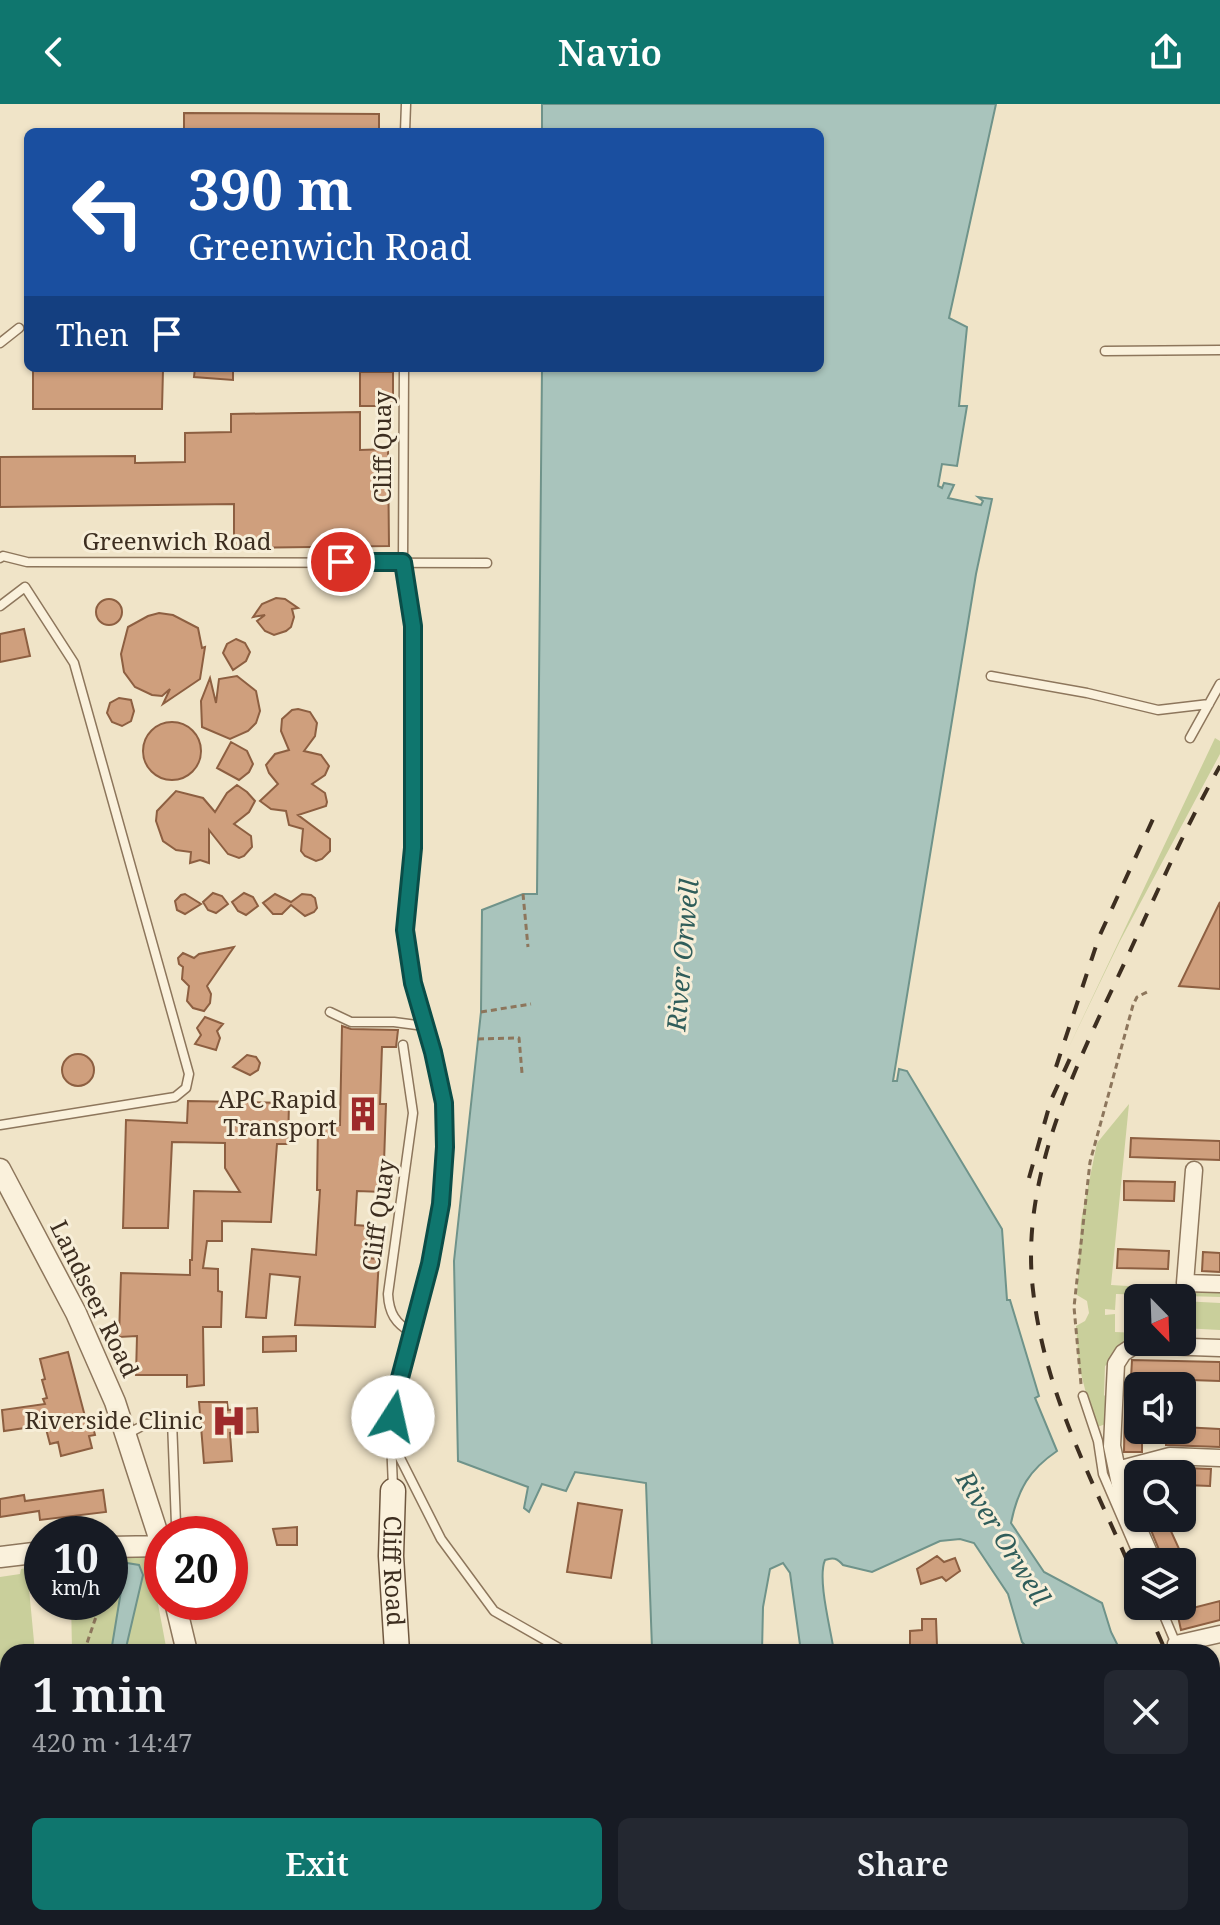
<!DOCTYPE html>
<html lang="en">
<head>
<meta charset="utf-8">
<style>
	:root { --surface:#171b24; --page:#242831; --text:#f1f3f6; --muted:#9ea1a6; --accent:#0f766e }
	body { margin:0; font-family:"Noto Serif",serif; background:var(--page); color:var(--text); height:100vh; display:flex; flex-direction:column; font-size:30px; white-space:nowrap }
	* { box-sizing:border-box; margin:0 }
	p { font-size:26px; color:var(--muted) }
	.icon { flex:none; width:44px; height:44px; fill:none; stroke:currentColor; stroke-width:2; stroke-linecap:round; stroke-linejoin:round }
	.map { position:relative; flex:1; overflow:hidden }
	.panel { position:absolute; left:0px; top:1540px; width:1220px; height:282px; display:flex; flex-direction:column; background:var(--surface); border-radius:24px 24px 0 0; box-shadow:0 2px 6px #0004 }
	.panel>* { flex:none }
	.guide { position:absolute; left:24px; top:24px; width:800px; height:244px; border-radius:12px; box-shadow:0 2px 6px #0004; background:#1a4fa0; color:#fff; overflow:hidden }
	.needle { width:52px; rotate:157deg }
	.fabs { position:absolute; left:1124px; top:1180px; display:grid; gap:16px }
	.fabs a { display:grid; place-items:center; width:72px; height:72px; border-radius:12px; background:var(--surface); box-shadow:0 2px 6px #0004; font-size:40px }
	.speed { position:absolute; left:24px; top:1412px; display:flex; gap:16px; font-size:40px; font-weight:700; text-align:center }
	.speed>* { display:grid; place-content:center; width:104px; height:104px; border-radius:50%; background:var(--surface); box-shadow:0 2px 6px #0004; line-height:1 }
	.speed small { font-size:20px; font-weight:400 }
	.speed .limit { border:12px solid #d22; background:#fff; color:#111 }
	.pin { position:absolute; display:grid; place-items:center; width:68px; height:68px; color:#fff; margin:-34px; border:4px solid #fff; border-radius:50%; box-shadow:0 2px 8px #0007 }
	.me { position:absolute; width:88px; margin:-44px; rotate:10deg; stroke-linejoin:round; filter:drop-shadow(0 0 6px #0008) }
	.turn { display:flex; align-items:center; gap:28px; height:168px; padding:0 32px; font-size:36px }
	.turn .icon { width:104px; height:104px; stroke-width:2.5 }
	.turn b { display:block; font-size:56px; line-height:68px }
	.then { display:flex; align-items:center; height:76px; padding:0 32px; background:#0003; gap:16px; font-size:30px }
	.round { display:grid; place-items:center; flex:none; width:84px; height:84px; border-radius:12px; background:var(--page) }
	.overview { display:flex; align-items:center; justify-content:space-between; height:136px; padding:0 32px }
	h1 { font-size:48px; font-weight:600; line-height:60px }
	.primary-button { display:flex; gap:16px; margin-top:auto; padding:16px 32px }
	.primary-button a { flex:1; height:92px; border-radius:12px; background:var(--accent); color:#fff; font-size:32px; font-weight:600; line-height:92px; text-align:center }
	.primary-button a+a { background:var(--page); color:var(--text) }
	header { display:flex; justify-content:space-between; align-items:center; height:104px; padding:0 32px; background:var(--accent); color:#fff; font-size:36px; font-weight:600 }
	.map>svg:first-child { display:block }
</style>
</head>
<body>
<header><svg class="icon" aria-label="back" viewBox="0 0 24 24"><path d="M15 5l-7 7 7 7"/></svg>Navio<svg class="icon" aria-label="share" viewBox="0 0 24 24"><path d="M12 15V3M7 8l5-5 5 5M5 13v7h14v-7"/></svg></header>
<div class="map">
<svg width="1220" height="1821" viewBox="0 0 1220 1821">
	<rect width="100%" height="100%" fill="#f0e4c8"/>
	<path fill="#c9cf9b" d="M1215 634 1220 637V650L1120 837 1067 947Z
		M1129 1000 1111 1181 1161 1184V1188L1220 1189V1193L1116 1190 1115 1206 1105 1205V1211L1115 1210V1228L1138 1229V1236L1105 1262 1104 1291 1109 1296 1108 1319 1095 1324 1079 1262 1076 1222 1085 1217 1089 1209 1087 1197 1077 1191 1081 1117 1097 1039Z
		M1182 1197 1220 1199V1226L1182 1224Z
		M149 1452 167 1548H40L57 1544 72 1545 71 1498H110V1454Z
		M27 1464 35 1548H8V1814H65L63 1821H0V1473L20 1470 21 1465Z"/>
	<path fill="#a9c4bc" stroke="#6f938a" stroke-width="2" d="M542 0H996L949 214 967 223 959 302H967L957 362 942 360 938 382 942 384 944 379 954 381 948 394 981 401 983 397 978 393 992 395 976 470 893 977H897L899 965 907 967 1002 1125 1007 1196H1010L1039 1292 1035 1294 1057 1347C1029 1366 1018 1385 1011 1419L1044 1468 1102 1499 1111 1528 1121 1548H1031L1022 1538 1008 1490 974 1439 960 1435 940 1437 872 1468 843 1461C837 1454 833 1453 825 1456 817 1475 831 1526 834 1548H801L790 1469 783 1459 770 1465 763 1503 762 1548 652 1544 646 1379 575 1368 566 1387 542 1380 529 1408 524 1404 528 1383 458 1357 454 1157 481 908 482 806 523 790H537L542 264H820V28H542Z
		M127 1459 139 1461 143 1471 125 1548H111L122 1481 121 1476 114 1475 113 1470 118 1462Z
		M1212 1676 1220 1692V1821H1159L1155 1814H1212Z
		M728 1814H972L975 1821H731Z"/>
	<path fill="#cf9f7d" stroke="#8d5f41" stroke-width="2" d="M184 9 379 10V28H184Z
		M195 264H233V276L194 273Z
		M33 265 163 266 162 305H33Z
		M360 268H393V302H360Z
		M360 308V346L388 345 389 442 234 444V400L0 403V353L135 352V359L185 358V329L231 328V310Z
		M276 494 285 495 298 504 292 505 294 513 291 523 286 527 274 531 265 527 257 517 265 511 253 513 262 500Z
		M96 508a13 13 0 1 1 26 0a13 13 0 1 1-26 0Z
		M159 509 173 511 198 524 202 544 205 543 200 575 163 600 170 585 162 592 152 591 135 583 124 568 121 550 128 523 148 512Z
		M24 525 30 552 0 558V530Z
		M236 535 245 539 250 548 246 557 233 566 223 549 227 540Z
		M237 572 256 587 260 607 256 619 248 627 230 635 202 623 201 597 210 574 216 599 219 575Z
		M119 594 131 596 134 607 131 617 122 622 112 618 107 609 110 599Z
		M298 605 310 608 317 619 315 632 304 647 321 651 329 662 325 671 312 680 325 689 327 698 326 702 298 711 330 735V747L322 755 316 757 305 752 301 747 303 725 289 721 286 707 271 705 260 697 278 680 269 669 266 661 275 650 289 646 281 627 282 615 292 606Z
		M143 647a29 29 0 1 1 58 0a29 29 0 1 1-58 0Z
		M231 638 247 647 253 660 249 668 239 676 217 664Z
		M237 681 247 688 255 697 249 708 234 720 251 732 252 743 244 752 239 754 228 750 209 726V759L200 756 190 759 191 748 176 746 163 737 156 717 157 707 176 687 203 694 215 708 227 689Z
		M213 789 222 792 228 800 216 809 208 806 203 798Z
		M244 789 253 793 258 802 246 811 238 807 232 798Z
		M185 790 201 800 185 810 177 806 175 797 181 791Z
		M275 790 291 798 302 790 311 791 315 794 317 804 314 808 305 812 291 801 282 810H273L263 799Z
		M1220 798V885L1179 882Z
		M234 843 207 882 211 890 210 899 204 907 193 904 187 897 189 882 182 875 183 863 179 860 178 854 183 849 194 854 199 850Z
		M205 913 223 920 217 927 220 934 216 946 195 940 201 931 197 924Z
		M342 922 351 925 398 926 396 943H382L380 1000H386L383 1088 357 1087 355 1121 368 1122 366 1154 379 1155 375 1223 295 1221 300 1173 270 1170 266 1214 246 1213 252 1145 316 1151 320 1086H317L318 1020 340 1021Z
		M62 966a16 16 0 1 1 32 0a16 16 0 1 1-32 0Z
		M247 951 256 953 260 959 258 966 250 971 233 963Z
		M188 997 289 999 288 1040H277L271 1118 222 1117V1137H207L203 1164 218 1165V1187L222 1188 221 1223H203L204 1281 187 1283V1271H136L137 1232 119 1233 121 1169 190 1171V1156H192L194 1087 240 1088 225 1064V1039L172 1038 168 1124H123L126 1016 187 1019Z
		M1131 1034 1220 1037V1056L1130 1053Z
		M1124 1077 1175 1078 1174 1097 1124 1096Z
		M1118 1145 1169 1147 1168 1165 1117 1164Z
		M1203 1148 1220 1149V1168L1202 1167Z
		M296 1232V1247L263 1248V1233Z
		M68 1248 87 1320 92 1319 95 1331 89 1332 92 1344 61 1352 58 1338 50 1340 45 1321 4 1327 2 1306 45 1300 43 1295 47 1294 42 1276 45 1275 40 1255Z
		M1132 1256 1220 1258V1277L1131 1274Z
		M199 1298H227L228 1306 257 1304 258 1328 230 1329 232 1357 204 1359Z
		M1125 1298H1138V1326H1142V1348H1124Z
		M1182 1323 1220 1325V1343L1166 1341V1326H1182Z
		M1186 1364 1211 1365 1210 1382 1185 1381Z
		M103 1386 106 1408 40 1416 39 1407 0 1413V1395L24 1391 25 1397Z
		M578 1399 622 1406 611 1474 567 1468Z
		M1146 1414H1165L1185 1458H1164Z
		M297 1423V1441H277L273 1425Z
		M937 1452 944 1458 955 1454 960 1467 946 1477 942 1473 921 1480 917 1465Z
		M1220 1497V1516L1181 1526 1177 1508Z
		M922 1515H936L937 1542H910V1527L922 1526Z"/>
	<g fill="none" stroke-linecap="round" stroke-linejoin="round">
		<g stroke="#8d765c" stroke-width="11">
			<path id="service" d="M405 28 406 0
				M0 239 19 224
				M1105 247 1220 246
				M0 454 3 452 27 458 487 459
				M0 502 25 483 74 559 189 970 186 984 175 993 0 1021
				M991 572 1087 589 1158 606 1209 600
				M1190 634 1220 580
				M330 908 351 918H394L424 922
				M403 941 413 1009 388 1190C389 1209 395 1219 412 1229
				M1083 1292 1098 1337 1103 1370 1141 1458
				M127 1330 146 1320 172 1317 176 1420H191
				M393 1340 441 1435 494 1507 566 1548
				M393 1383 391 1336 396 1289 430 1160 441 1100 445 1043 444 999 433 948 413 879 405 826 413 744V522L403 458 404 264
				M1160 1502 1176 1540
				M988 1814 991 1821
				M1105 1814 1108 1821
				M78 1817 103 1814"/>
		</g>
		<g stroke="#8d765c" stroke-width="19">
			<path id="minor" d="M1194 1066 1185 1179 1220 1180
				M1117 1366 1170 1352 1220 1354
				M1153 1458 1121 1385 1112 1342 1116 1260 1123 1249 1135 1241 1220 1244
				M1180 1548 1176 1540 1220 1530
				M1212 1619 1220 1636
				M696 1814 699 1821"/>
		</g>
		<g stroke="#8d765c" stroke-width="23">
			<path id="tertiary" d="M0 1065 76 1209 115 1298 162 1443
				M110 1443 162 1442
				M0 1453 42 1448
				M175 1498 187 1548
				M220 1814 221 1821"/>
		</g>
		<g stroke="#6f573f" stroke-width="27">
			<g id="secondary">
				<path id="s1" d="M393 1387 391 1452 397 1548"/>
				<path d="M425 1814V1821"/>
			</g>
		</g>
		<path stroke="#8d765c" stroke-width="3" stroke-dasharray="6 4" stroke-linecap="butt" d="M523 790 528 843
			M481 908 531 900
			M478 935 519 934 522 969
			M1081 1280 1074 1203 1090 1058 1133 901 1137 893 1147 888
			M110 1473 115 1461
			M84 1548 101 1498
			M0 1725H8
			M1212 1727 1220 1741
			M963 1814 966 1821
			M9 1821 11 1814
			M921 1821 935 1814"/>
		<use href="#service" stroke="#faf1dc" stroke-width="8"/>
		<use href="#minor" stroke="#faf1dc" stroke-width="16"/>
		<use href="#tertiary" stroke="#faf1dc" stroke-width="20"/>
		<use href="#secondary" stroke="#faf1dc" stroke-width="24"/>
		<path stroke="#3d2e20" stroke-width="4" stroke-dasharray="14 14" stroke-linecap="butt" d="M1056 963 1099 833 1153 715
			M1029 1074 1051 996 1072 950
			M1138 1482C1097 1383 1045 1295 1033 1186 1019 1067 1082 951 1130 847 1159 784 1186 722 1220 662
			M1146 1502 1166 1548
			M1212 1636 1220 1652"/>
	</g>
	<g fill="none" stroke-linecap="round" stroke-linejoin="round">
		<g stroke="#0a4d48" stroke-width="20">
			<path id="route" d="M341 458H403L413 522V744L405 826 413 879 433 948 444 999 445 1043 441 1100 430 1160 396 1289 393 1313"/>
		</g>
		<use href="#route" stroke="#0f766e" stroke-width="14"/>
	</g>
	<defs>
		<g id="building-bare" transform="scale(2.76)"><path d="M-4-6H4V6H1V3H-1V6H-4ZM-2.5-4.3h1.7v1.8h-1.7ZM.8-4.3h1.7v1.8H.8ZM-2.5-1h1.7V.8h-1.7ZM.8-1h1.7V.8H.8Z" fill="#9e2a2b" stroke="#f7eed8" stroke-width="2.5" paint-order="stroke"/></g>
		<g id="hospital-bare" transform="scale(2.76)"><path d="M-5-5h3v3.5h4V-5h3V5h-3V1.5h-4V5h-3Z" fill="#9e2a2b" stroke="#f7eed8" stroke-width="2.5" paint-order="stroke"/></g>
	</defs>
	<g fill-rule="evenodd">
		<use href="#building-bare" x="363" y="1010"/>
		<use href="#hospital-bare" x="229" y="1317"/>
	</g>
	<g text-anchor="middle" stroke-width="6" stroke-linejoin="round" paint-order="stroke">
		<g font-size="24" fill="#3d2e20" stroke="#f7eed8">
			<text transform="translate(383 343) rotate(-90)" y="8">Cliff Quay</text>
			<text x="177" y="446">Greenwich Road</text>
			<text transform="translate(379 1111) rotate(-82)" y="8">Cliff Quay</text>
			<text transform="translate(94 1195) rotate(64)" y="8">Landseer Road</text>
			<text dy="8" stroke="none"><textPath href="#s1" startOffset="80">Cliff Road</textPath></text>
		</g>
		<g font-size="24" fill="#3d2e20" stroke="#f7eed8" text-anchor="end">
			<text x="337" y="1004">APC Rapid<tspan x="337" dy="28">Transport</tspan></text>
			<text x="203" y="1325">Riverside Clinic</text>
		</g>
		<g font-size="26" font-style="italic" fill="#2f5d5a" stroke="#f7eed8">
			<text transform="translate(683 851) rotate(-85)" y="9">River Orwell</text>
			<text transform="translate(1003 1434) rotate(58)" y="9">River Orwell</text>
		</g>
	</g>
</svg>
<div class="fabs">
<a><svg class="needle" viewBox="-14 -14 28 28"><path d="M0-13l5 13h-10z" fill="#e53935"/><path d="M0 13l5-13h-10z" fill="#9ea1a6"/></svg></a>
<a><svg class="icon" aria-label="sound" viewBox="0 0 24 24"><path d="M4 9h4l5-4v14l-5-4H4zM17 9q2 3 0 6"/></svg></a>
<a><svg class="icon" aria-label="search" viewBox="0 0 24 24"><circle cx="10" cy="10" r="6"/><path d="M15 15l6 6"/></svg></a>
<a><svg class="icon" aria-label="layers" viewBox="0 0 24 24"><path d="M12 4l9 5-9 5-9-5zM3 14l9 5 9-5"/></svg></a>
</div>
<div class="speed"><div>10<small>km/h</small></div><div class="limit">20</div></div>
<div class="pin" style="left:341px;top:458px;background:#d93025"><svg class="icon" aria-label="arrive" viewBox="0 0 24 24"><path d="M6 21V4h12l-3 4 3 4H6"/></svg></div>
<svg class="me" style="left:393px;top:1313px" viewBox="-20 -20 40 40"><circle r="19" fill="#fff"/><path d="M0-13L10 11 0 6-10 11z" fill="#0f766e"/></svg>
<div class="guide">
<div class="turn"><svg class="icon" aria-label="left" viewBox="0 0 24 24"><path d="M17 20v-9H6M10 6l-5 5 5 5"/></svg><div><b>390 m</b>Greenwich Road</div></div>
<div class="then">Then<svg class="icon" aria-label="arrive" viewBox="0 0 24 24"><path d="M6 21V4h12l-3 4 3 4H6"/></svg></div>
</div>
<section class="panel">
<div class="overview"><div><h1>1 min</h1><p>420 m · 14:47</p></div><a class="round"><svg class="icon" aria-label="close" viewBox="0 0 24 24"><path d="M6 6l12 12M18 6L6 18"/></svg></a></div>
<div class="primary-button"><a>Exit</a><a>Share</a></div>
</section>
</div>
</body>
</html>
